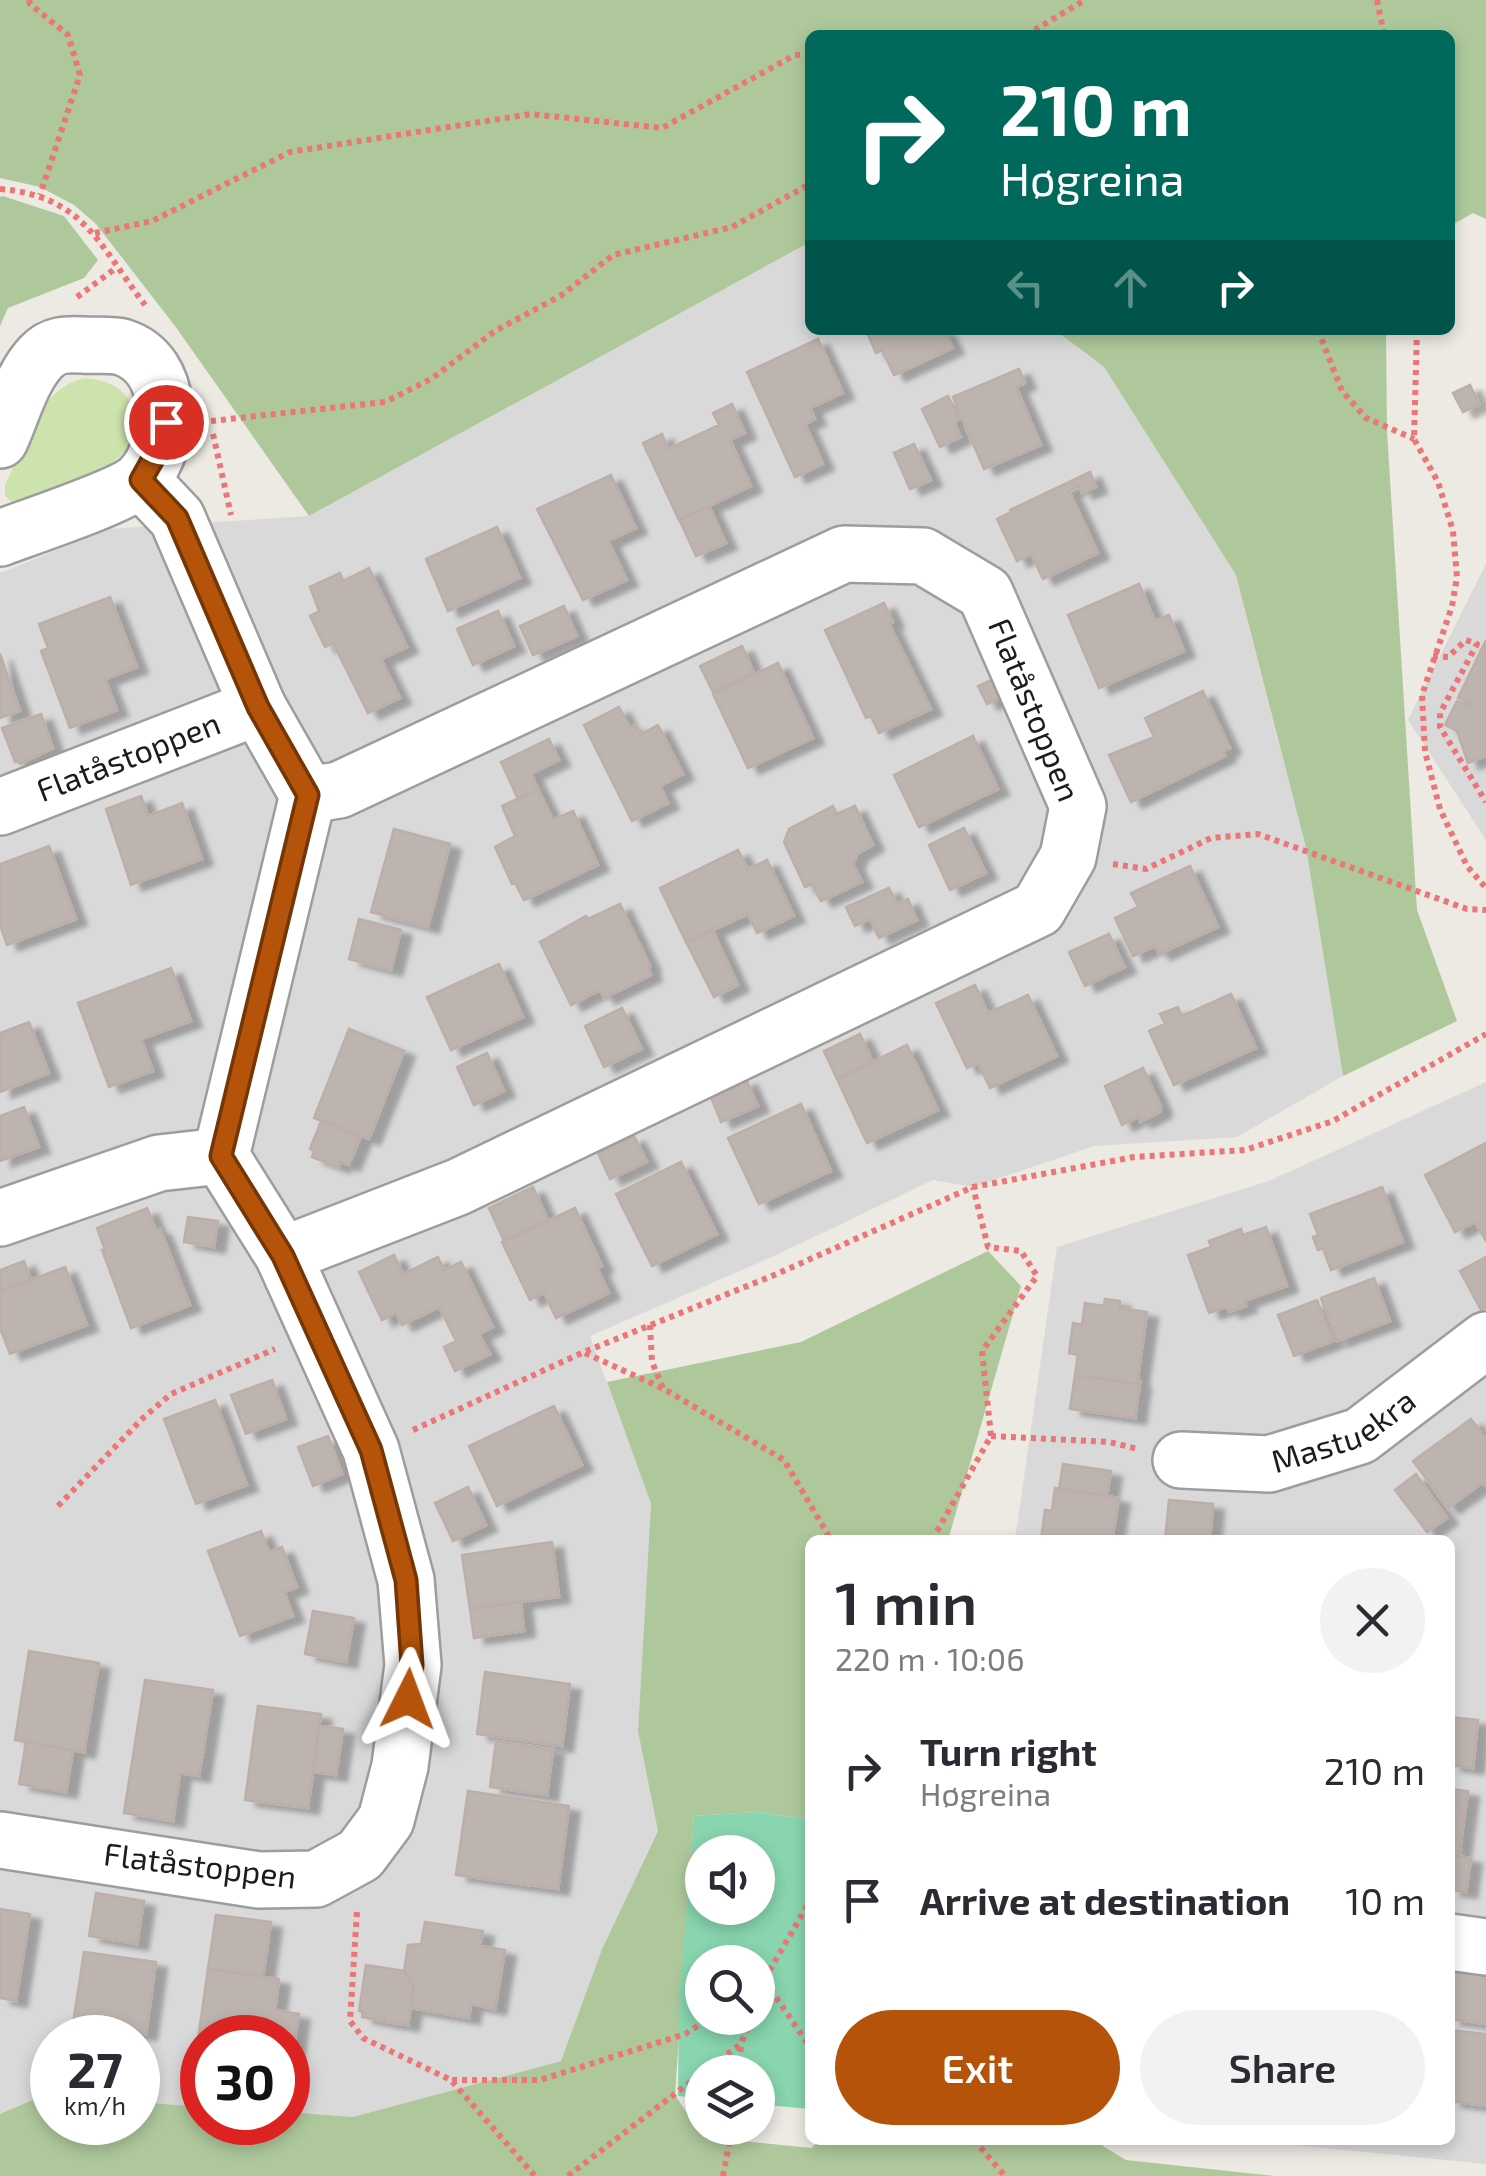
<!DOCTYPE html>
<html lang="en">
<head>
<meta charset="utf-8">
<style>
	:root { --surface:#fff; --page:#f2f2f3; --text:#2b2b33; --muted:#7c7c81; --accent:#b45309 }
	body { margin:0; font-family:"Exo 2",sans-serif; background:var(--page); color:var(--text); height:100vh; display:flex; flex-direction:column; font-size:38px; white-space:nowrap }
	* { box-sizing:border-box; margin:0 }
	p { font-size:32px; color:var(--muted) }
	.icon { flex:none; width:55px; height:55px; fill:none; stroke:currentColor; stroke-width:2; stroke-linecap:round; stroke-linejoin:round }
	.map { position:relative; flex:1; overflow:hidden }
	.drawer { position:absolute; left:805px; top:1535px; width:650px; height:610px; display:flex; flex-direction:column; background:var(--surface); border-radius:15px; box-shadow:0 5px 15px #0003 }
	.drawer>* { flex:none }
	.top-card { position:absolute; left:805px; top:30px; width:650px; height:305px; border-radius:15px; box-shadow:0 5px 15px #0003; background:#00695c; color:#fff; overflow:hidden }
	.buttons { position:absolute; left:685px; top:1835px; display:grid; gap:20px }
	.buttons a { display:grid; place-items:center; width:90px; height:90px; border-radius:50%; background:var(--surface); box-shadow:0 5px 15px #0003; font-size:50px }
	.speed { position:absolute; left:30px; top:2015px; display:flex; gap:20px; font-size:50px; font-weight:700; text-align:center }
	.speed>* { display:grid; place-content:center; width:130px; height:130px; border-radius:50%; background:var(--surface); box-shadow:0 5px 15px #0003; line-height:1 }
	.speed small { font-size:25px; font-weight:400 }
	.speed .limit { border:15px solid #d22; background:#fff; color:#111 }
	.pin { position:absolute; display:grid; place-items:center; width:85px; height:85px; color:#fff; margin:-42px; border:5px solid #fff; border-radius:50%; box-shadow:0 2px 10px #0007 }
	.me { position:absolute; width:110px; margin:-55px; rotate:3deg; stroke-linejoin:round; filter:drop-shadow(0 0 8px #0008) }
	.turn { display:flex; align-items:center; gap:35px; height:210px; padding:0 30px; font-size:45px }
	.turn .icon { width:130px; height:130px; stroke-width:2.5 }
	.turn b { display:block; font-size:70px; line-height:85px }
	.lanes { display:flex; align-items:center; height:95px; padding:0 30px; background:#0003; justify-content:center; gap:50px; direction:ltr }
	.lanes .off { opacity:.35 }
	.round { display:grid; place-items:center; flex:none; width:105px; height:105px; border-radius:52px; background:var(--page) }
	.headline { display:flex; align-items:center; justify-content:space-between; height:170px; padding:0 30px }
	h1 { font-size:60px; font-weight:600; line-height:75px }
	.primary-button { display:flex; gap:20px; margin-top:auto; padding:20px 30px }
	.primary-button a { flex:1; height:115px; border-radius:60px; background:var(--accent); color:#fff; font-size:40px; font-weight:600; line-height:115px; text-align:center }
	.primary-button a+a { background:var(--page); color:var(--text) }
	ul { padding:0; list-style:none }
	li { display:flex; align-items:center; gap:30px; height:130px; padding:0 30px }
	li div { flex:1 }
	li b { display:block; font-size:38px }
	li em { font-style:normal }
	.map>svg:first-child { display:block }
</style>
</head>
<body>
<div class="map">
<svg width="1486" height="2176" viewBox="0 0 1486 2176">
	<defs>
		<filter id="shadow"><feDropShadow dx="11" dy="6" stdDeviation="2.5" flood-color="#0004"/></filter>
	</defs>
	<rect width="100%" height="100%" fill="#ede9e3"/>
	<path fill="#dad9da" d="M810 242V330H1055L1104 367 1236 575 1306 849 1343 1076 1237 1137 1094 1146 973 1187 933 1180 772 1257 590 1336 651 1504 638 1731 658 1831 602 1949 561 2061 353 2117 288 2112V2038H202V2107L138 2102V2038H52V2096H42L0 2114V573L109 529 309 516Z
		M1486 564V840L1408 720Z
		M1486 1082V2164L1243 2140H1450V1540H1015L1057 1247 1269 1181Z"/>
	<path fill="#cde3ad" d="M85 378C104 380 122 385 131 404 157 465 61 487 21 503L12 502 5 496V486C24 446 38 388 85 378Z"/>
	<path fill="#aec89c" d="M0 0H1486V219L1473 213 1450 226V35H810V242L309 516 175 326 96 224 74 205 40 187 0 178Z
		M3 196 64 216 98 260 84 278 8 308 0 326V197Z
		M1055 330H1386L1387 432 1417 910 1457 1021 1343 1076 1306 848 1236 575 1104 367Z
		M988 1251 1021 1286 948 1540H810V1820L757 1812 694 1816 675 2095 703 2137 811 2148 821 2140H1093L1126 2160 1274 2176H0V2114L42 2096H52V2122H138V2102L202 2107V2122H288V2112L353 2117 561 2061 602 1949 658 1831 638 1731 651 1504 607 1382 801 1342Z"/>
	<path fill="#88d5af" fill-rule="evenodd" d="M757 1812 810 1820V2109L758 2104V2072H702V2098L678 2096 679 2003 694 1816ZM702 1852H758V1908H702ZM702 1962H758V2018H702Z"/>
	<path fill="#bdb4b0" stroke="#bdaea7" stroke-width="2.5" filter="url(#shadow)" d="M866 330H944L953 348 894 375 882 350 876 353Z
		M818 339 843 393 810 408 815 419 805 424 823 464 795 477 747 372Z
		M1019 369 1025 383 1016 387 1041 445 984 469 953 397Z
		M1470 385 1479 404 1463 412 1453 393Z
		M948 396 959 419 954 422 961 437 940 447 922 409Z
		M732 404 745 433 730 440 751 486 679 520 643 443 662 434 668 449 719 425 713 413Z
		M914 444 931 480 910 489 894 453Z
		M1090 472 1096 487 1082 493 1079 486 1069 491 1098 553 1043 579 1031 554 1017 561 997 519 1011 512 1010 510Z
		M611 475 636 528 608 541 627 580 583 600 537 509Z
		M709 506 726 543 696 556 679 519Z
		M497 527 520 578 448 611 426 559Z
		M369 568 407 647 381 659 400 698 368 713 333 643 325 647 310 616 319 611 310 587 340 573 343 581Z
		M1139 584 1155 621 1169 615 1184 651 1099 688 1068 615Z
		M110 597 137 667 105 679 117 710 70 728 41 651 48 648 39 624Z
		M884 603 893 622 889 624 931 709 879 733 871 716 866 718 825 630Z
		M564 606 577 636 533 655 520 626Z
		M498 611 514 646 473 665 457 629Z
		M1486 640V756L1468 763 1457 731 1445 725 1457 701 1470 706 1471 704 1458 698Z
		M742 646 754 673 713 692 700 666Z
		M0 654 20 711 0 718Z
		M778 663 813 738 748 768 713 694Z
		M998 677 1007 695 987 704 978 686Z
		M1203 691 1230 748 1223 751 1225 756 1131 802 1109 755 1154 737 1145 718Z
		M619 707 630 728 635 725 640 735 658 725 683 774 660 786 668 803 632 821 584 725Z
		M41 714 53 748 20 764 18 761 15 762 2 728Z
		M973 736 998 789 919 827 894 775Z
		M549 739 559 760 531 774 538 789 518 799 501 762Z
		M538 789 553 820 573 811 598 865 524 900 515 883 512 884 495 847 515 836 502 806Z
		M141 796 148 816 182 803 202 859 131 885 106 809Z
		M833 806 837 814 855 806 873 845 857 854 853 864 862 882 821 901 812 884 805 887 784 842 789 829Z
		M964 828 986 873 950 890 929 845Z
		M394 829 450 844 428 927 371 912Z
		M49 846 76 919 7 945 0 925V864Z
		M738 850 748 869 767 860 794 916 757 933 748 914 686 942 660 888Z
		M1190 866 1218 927 1159 954 1155 946 1133 956 1115 918 1138 907 1131 893Z
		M889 888 897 904 908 899 917 920 879 938 870 919 855 926 846 907Z
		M620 904 650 966 648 968 651 975 604 998 600 990 571 1005 540 942 586 916 588 919Z
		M359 919 401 930 391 970 349 959Z
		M713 931 738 985 714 997 686 942Z
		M1109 934 1125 967 1085 986 1069 952Z
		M499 964 523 1017 451 1050 427 997Z
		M171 968 191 1021 141 1039 153 1071 109 1087 78 1003Z
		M975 985 988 1013 1028 995 1057 1056 990 1088 978 1063 967 1068 936 1003Z
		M1231 994 1256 1048 1174 1085 1149 1031 1165 1024 1160 1014 1178 1007 1182 1016Z
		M622 1008 642 1049 604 1067 585 1026Z
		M29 1022 49 1073 0 1092V1033Z
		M349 1029 404 1051 369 1139 314 1118Z
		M860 1034 873 1062 837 1079 824 1051Z
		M907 1045 938 1110 867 1143 837 1079Z
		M487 1053 504 1091 474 1105 457 1067Z
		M1143 1068 1161 1107 1160 1112 1140 1122 1138 1117 1122 1125 1105 1086Z
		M746 1079 758 1106 721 1122 710 1095Z
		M801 1104 831 1171 759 1204 728 1138Z
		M24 1107 39 1147 0 1161V1116Z
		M321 1121 361 1136 349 1165 340 1162 339 1167 312 1157 314 1151 310 1149Z
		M634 1136 647 1162 610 1179 598 1153Z
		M1486 1143V1241L1475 1222 1455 1232 1425 1175Z
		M681 1162 717 1234 652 1266 616 1194Z
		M533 1187 548 1220 504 1241 489 1208Z
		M1382 1187 1403 1242 1331 1270 1323 1248 1318 1250 1313 1237 1318 1235 1310 1214Z
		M147 1208 156 1230 160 1229 190 1305 131 1328 102 1250H105L97 1228Z
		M575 1208 602 1266 597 1268 609 1293 556 1318 544 1293 530 1300 502 1242Z
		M188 1217 218 1221 214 1247 184 1242Z
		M1266 1227 1287 1286 1244 1301 1246 1306 1229 1312 1227 1307 1209 1313 1188 1255 1211 1247 1209 1241 1241 1229 1243 1235Z
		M394 1255 403 1274 438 1257 444 1270 461 1262 493 1327 479 1334 490 1354 455 1371 444 1347 456 1341 439 1307 402 1325 396 1313 382 1320 359 1272Z
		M1486 1257V1307L1481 1310 1460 1271Z
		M24 1261 31 1280 0 1291V1270Z
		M65 1267 87 1325 10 1354 0 1328V1291Z
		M1374 1278 1390 1321 1337 1341 1321 1298Z
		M1105 1299 1120 1301 1119 1308 1147 1312 1137 1384 1075 1375 1078 1355 1069 1353 1073 1323 1082 1325 1085 1303 1104 1306Z
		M1317 1300 1333 1341 1294 1356 1278 1315Z
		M1075 1375 1137 1384 1140 1382 1135 1418 1070 1409Z
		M272 1380 286 1419 246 1434 231 1395Z
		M215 1400 247 1485 196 1504 164 1419Z
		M554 1406 582 1465 497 1506 469 1446Z
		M1471 1419 1486 1439V1486L1482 1483 1448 1508 1413 1461Z
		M328 1436 342 1474 313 1486 298 1447Z
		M1063 1464 1111 1471 1107 1496 1059 1489Z
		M1416 1474 1447 1518 1427 1532 1395 1490Z
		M468 1487 486 1525 453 1541 435 1503Z
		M1055 1488 1119 1498 1112 1540H1041L1045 1510 1052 1511Z
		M1169 1500 1213 1504 1210 1540H1165Z
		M261 1531 269 1552 282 1547 297 1587 284 1592 293 1616 240 1636 208 1551Z
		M552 1542 559 1597 470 1609 462 1555Z
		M521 1602 524 1631 474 1638 470 1609Z
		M313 1611 354 1618 346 1662 305 1654Z
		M29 1651 99 1663 84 1752 15 1740Z
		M485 1672 570 1684 562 1746 477 1734Z
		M145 1680 213 1690 199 1776 180 1773 173 1821 124 1813Z
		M258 1706 321 1714 308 1808 245 1800Z
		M1450 1717 1478 1720 1473 1768 1450 1765Z
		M319 1725 343 1729 336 1775 313 1772Z
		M496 1741 553 1749 547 1795 490 1787Z
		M26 1742 73 1750 66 1792 19 1784Z
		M1450 1789 1468 1791 1459 1856 1450 1855Z
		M468 1791 569 1806 558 1889 456 1875Z
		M1450 1855 1471 1858 1466 1892 1450 1890Z
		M96 1893 144 1901 137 1944 89 1936Z
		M0 1909 30 1914 16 2001 0 1998Z
		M216 1915 271 1922 263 1977 208 1969Z
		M425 1922 483 1931 480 1946 505 1950 495 2009 471 2004 469 2018 411 2008 414 1987 404 1971 408 1945 421 1944Z
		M84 1952 156 1962 146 2034 73 2024Z
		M366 1965 404 1971 414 1987 408 2025 386 2022 385 2016 384 2021 362 2017 363 2012 359 2011Z
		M1451 1967 1486 1971V2024L1450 2019Z
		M208 1969 279 1979 275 2010 299 2014 292 2059 288 2058V2038H202V2047L197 2046Z
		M1450 2030 1486 2034V2106L1450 2101Z"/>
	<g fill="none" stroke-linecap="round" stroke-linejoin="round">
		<g stroke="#9d9d9d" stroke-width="60">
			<g id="minor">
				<path d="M0 440C12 414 21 378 41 357 53 344 67 344 83 345 95 346 111 344 122 347 176 364 174 443 142 478 127 495 26 528 0 538"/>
				<path d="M141 480 177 518 258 707"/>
				<path id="s1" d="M0 807 258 707 308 795 221 1156 283 1255 371 1450 406 1580 413 1665 400 1766 386 1820 360 1855 316 1879 259 1880 0 1840"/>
				<path d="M0 1218 159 1163 221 1156"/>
				<path d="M283 1255 458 1187 1038 909 1068 857 1078 806 985 593 923 556 844 554 339 790 308 795"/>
				<path id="s2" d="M1181 1460 1269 1464 1360 1436 1486 1340"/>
				<path d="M1450 1942 1486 1947"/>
			</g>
		</g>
		<path stroke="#ec7575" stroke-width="6" stroke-dasharray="5 5" stroke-linecap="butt" d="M29 0 30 4 68 35 80 75 40 195
			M1377 0 1384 35
			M1026 35 1085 0
			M0 189C84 196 99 245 145 305
			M95 233 152 221 290 152 531 114 662 128 795 55 810 54
			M77 297 116 268
			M1318 330 1342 391 1366 418 1414 439
			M1417 330 1414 439 1438 482 1453 531 1457 577 1452 606 1422 695 1425 752 1440 809 1467 866 1486 888
			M211 421 385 402 431 379 495 331 562 295 613 255 732 227 810 184
			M213 434 231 515
			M1433 656 1448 657 1466 640 1477 644 1440 713V727L1486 802
			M1113 864 1146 869 1211 838 1258 834 1467 909 1486 910
			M650 1325 652 1362 663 1388
			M585 1353 664 1389 784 1460 831 1540
			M413 1430 584 1352 772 1276 973 1187 1134 1157 1245 1150 1333 1121 1486 1034
			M991 1436 1109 1442 1138 1449
			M58 1506 143 1418 171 1394 275 1349
			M932 1540 991 1436 982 1351 1037 1276 1021 1251 988 1247 973 1187
			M357 1912 350 2021 363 2038 451 2080 535 2176
			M765 1981 810 2047
			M758 1998 764 1980 810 1901
			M703 2072 741 2044 751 2018
			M739 2072 741 2044
			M452 2080H540L685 2034 710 2018
			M974 2140 1005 2176
			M568 2176 702 2073
			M723 2176 732 2128"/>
		<use href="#minor" stroke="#fff" stroke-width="55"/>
	</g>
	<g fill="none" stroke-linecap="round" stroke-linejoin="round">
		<g stroke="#753606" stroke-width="25">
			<path id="route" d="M166 422 158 450 141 480 177 518 258 707 308 795 221 1156 283 1256 371 1450 406 1580 412 1665 408 1699"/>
		</g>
		<use href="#route" stroke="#b45309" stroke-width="18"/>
	</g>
	<g text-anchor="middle" stroke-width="10" stroke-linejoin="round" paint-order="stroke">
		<g font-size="32" fill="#1c1c1c" stroke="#fff">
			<text transform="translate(1034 710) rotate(68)" y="11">Flatåstoppen</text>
			<text dy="11" stroke="none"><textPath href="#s1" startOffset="138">Flatåstoppen</textPath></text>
			<text dy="11" stroke="none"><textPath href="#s2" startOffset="170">Mastuekra</textPath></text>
			<text transform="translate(200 1866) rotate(7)" y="11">Flatåstoppen</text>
		</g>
	</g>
</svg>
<div class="buttons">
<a><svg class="icon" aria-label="sound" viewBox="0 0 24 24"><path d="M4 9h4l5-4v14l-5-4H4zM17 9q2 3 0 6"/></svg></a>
<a><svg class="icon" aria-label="search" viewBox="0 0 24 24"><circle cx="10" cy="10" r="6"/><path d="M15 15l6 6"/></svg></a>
<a><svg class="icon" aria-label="layers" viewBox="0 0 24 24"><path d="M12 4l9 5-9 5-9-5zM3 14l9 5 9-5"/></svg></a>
</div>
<div class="speed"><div>27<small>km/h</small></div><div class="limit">30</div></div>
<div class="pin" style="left:166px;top:422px;background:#d93025"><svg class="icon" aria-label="arrive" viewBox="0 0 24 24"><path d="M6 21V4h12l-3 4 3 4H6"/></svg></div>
<svg class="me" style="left:408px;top:1699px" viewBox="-20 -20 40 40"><path d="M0-17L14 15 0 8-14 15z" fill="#b45309" stroke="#fff" stroke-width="4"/></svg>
<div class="top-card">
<div class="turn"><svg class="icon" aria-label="right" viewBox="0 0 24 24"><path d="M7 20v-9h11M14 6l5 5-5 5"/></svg><div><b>210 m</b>Høgreina</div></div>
<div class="lanes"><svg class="icon off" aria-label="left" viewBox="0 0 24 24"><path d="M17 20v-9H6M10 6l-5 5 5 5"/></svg><svg class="icon off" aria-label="ahead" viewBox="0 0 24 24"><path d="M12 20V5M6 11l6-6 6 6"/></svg><svg class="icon" aria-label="right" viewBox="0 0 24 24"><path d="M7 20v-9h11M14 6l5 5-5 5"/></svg></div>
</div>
<section class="drawer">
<div class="headline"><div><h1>1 min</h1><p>220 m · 10:06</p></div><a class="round"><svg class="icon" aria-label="close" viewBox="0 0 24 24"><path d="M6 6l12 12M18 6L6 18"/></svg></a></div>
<ul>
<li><svg class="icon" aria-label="right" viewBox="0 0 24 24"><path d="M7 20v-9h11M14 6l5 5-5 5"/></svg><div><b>Turn right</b><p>Høgreina</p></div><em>210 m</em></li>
<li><svg class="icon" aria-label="arrive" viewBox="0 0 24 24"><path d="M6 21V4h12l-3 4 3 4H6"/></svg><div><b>Arrive at destination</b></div><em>10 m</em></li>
</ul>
<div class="primary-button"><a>Exit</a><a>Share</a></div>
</section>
</div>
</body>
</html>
